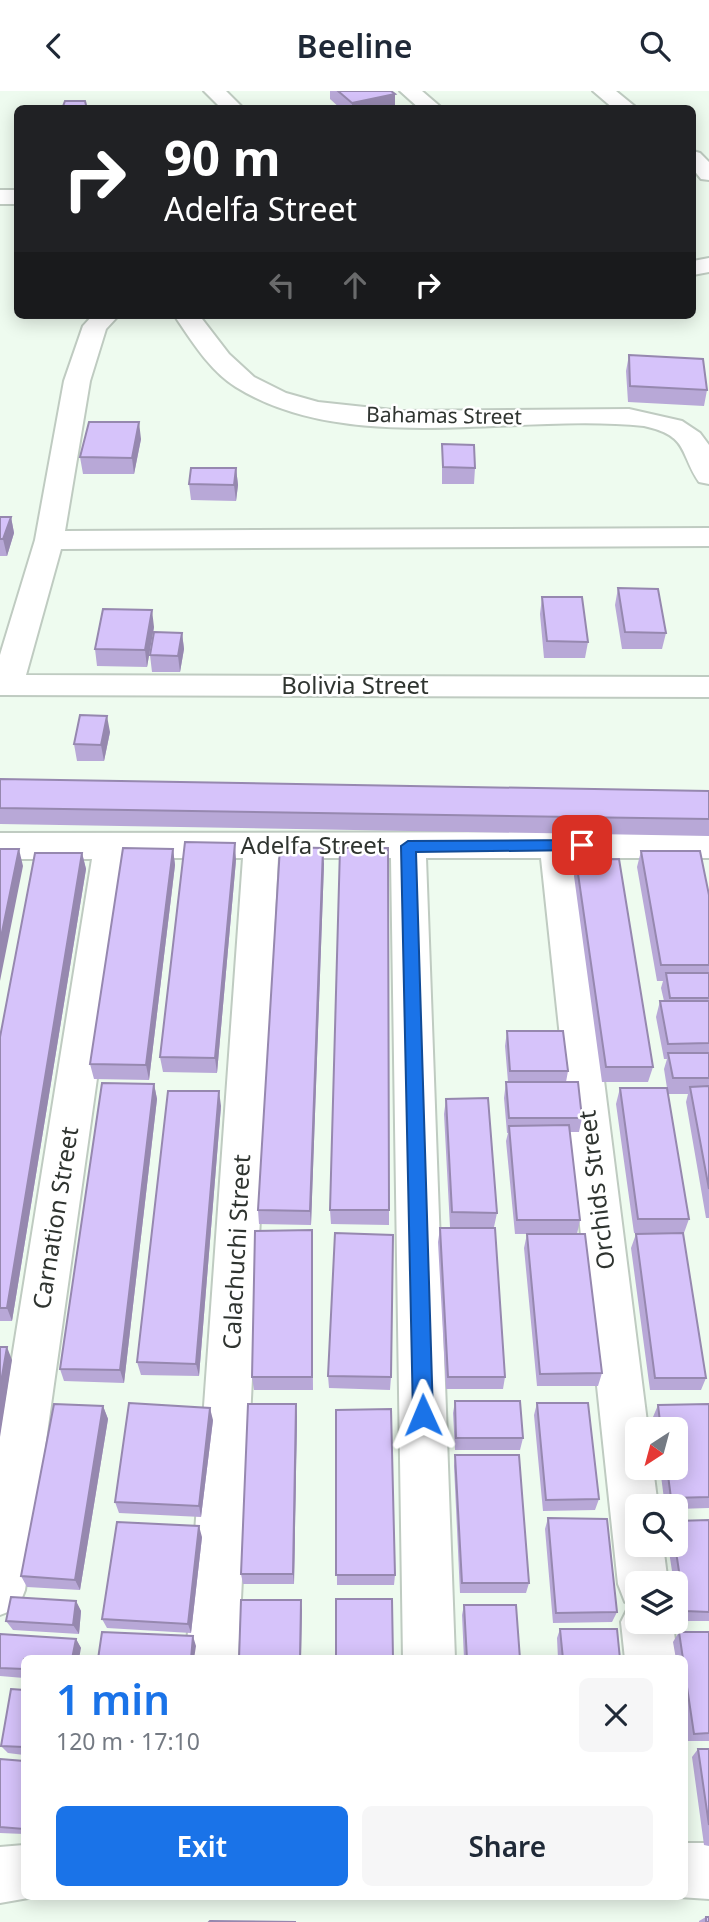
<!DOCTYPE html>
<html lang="en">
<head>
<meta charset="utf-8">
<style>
	:root { --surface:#fff; --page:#f6f6f7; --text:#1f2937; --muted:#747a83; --accent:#1a73e8 }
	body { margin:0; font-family:"Noto Sans",sans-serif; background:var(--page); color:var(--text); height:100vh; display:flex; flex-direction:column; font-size:26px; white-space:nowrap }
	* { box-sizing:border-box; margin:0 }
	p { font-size:23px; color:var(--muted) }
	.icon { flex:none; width:38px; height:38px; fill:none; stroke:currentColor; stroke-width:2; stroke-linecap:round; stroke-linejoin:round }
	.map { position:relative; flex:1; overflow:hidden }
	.side { position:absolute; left:21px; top:1564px; width:667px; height:245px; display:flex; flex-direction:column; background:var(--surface); border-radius:10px; box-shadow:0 4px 18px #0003 }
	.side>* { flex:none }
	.guide { position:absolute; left:14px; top:14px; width:682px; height:214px; border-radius:10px; box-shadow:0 4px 18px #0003; background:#202124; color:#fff; overflow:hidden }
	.needle { width:46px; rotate:216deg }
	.tools { position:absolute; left:625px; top:1326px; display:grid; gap:14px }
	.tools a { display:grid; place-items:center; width:63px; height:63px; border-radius:10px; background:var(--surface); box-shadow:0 4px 18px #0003; font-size:35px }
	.pin { position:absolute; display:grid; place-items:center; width:60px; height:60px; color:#fff; margin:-30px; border-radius:14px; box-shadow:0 4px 10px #0006 }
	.me { position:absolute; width:77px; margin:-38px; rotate:359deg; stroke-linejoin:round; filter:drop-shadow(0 0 5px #0008) }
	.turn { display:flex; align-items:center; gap:24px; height:147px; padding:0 35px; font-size:32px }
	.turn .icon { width:91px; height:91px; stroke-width:2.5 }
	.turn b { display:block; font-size:49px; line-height:60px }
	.lanes { display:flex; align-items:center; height:66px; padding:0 35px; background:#0003; justify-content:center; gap:35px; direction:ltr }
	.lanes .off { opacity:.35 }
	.round { display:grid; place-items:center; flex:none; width:74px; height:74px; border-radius:10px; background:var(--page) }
	.overview { display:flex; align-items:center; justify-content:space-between; height:119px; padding:0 35px }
	h1 { font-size:42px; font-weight:600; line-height:52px; color:var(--accent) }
	.button { display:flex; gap:14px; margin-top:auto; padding:14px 35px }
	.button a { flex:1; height:80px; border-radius:10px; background:var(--accent); color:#fff; font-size:28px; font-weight:600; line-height:80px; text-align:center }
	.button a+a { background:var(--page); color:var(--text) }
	header { display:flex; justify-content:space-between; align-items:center; height:91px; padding:0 35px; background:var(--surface); font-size:32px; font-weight:600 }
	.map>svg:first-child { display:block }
</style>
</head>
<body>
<header><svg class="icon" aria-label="back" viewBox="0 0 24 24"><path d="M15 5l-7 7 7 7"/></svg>Beeline<svg class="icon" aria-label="search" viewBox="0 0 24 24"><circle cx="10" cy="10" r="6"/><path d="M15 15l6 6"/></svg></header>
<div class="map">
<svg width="709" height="1831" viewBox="0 0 709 1831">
	<rect width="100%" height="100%" fill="#eefbef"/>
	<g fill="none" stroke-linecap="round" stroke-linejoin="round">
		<g stroke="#bfcbc1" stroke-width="4">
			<path id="minor" d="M204 0H226L244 18H222Z
				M400 0H422L443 18H420Z
				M593 0H616L638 18H614Z
				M693 60 700 62 709 71V89L701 88 693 78Z
				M0 99H18V113H0Z
				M709 167V181L693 184V170Z
				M93 224H119L106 238 90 290 65 440 709 437V455L61 458 26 584 709 586V606L0 604V564L35 449 64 290 83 235Z
				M174 224H199L229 263 254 286 286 302 318 311 402 320 629 318 682 330 700 342 709 354V393L699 391C679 361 689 345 644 335 519 321 349 367 236 296 210 280 191 249 174 224Z
				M709 741V767H576L648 1339H637V1377H653L658 1416H637V1454H663L668 1493H637V1531H673L677 1568H625L621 1531 630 1513 625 1511 618 1493 541 767H426L455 1568H403L391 767H278L238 1568H186L243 767H128L25 1499 18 1517 0 1524V1342L92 768H0V742Z
				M684 1752H709V1808L679 1806H684Z
				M24 1754V1806H34L0 1812V1756Z"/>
		</g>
		<use href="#minor" fill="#fff" fill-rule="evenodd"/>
	</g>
	<path fill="#b8a8d7" d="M330 0H391L395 18H341L330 8Z
		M629 264 707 299 704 315 628 311 626 280Z
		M141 348 134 383H83L80 366Z
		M442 353 475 377 474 393H442Z
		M236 377 238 394 236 410 191 409 189 393Z
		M0 426H11L14 442 7 465H0Z
		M618 497 666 542 662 558H622L615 514Z
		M542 506 588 551 585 567H544L540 523Z
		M154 536 147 576 97 575 95 558Z
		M182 542 184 558 180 581H152L150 564Z
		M110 641 104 670H77L74 653Z
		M0 688 709 700V745L0 733Z
		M173 758 175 774 149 989 94 988 90 973Z
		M641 760 709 804V1127H706L686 1011 688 1003H668L689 1128 684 1142H634L616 1013 620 997H667L664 978 667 968H664L656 926 660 910H664L661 897 663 890H657L637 776Z
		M82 762 86 778 12 1230H0V946Z
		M236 769 217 982 163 981 160 966Z
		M576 769 653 976 648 991H602L574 785Z
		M324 773 311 1134 259 1133 258 1119Z
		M507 940 568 980 566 991 582 1027 579 1041H570L580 1129 577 1143 602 1282 598 1295H537L524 1157 527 1143H515L506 1050 508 1042H507L504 1007 506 991H508L505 955Z
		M154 993 157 1008 124 1292 64 1290 60 1278Z
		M446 1008 497 1122 494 1136H450L444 1023Z
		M221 1015 199 1285 141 1284 137 1271Z
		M330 1119H389V1134L331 1133Z
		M440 1137 505 1286 503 1298H446L438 1151Z
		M636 1143 706 1287 701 1299H650L631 1157Z
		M312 1153 313 1299H254L252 1286Z
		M328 1285 391 1286 390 1299 329 1297Z
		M455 1310 523 1347 520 1359H455L453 1322Z
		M537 1312 599 1408 595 1419 543 1420 534 1324Z
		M296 1313 297 1325 294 1493H243L241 1483Z
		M709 1313V1417L676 1418V1416H665L660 1377H676V1339H655L653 1326 658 1314Z
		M103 1315 108 1328 80 1499 27 1496 21 1485Z
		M336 1319 395 1484 394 1494H337Z
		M213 1329 201 1426 119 1422 115 1411Z
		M455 1364 529 1492 526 1502H460L454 1375Z
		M548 1427 617 1521 612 1531 553 1532 545 1438Z
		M709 1429V1530H679L676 1506V1493H674L668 1454H676Z
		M202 1446 191 1542 107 1537 102 1528Z
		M76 1510 81 1520 79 1543 13 1539 6 1530Z
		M464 1514 520 1568H464L462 1524Z
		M560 1538 620 1568H558L557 1547Z
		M679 1541H709V1650H687L684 1629V1568H676L673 1551Z
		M0 1543 76 1548 81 1557 24 1568V1587L0 1585Z
		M24 1599V1664L8 1662 1 1655Z
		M698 1658H709V1755L704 1754 692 1666Z
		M0 1668 24 1670V1743L0 1742Z
		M706 1826 709 1831H699V1830Z"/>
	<path fill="#9688af" d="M395 3V18H352V12Z
		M139 331 141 348 134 383 132 367Z
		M236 377 238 394 236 410 234 394Z
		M11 426 14 442 7 465 3 448Z
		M152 519 154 536 147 576 145 559Z
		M182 542 184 558 180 581 178 565Z
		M107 625 110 641 104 670 101 654Z
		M235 752 236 769 217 982 215 967Z
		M323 757 324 773 311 1134 310 1120Z
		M19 758 23 775 0 890V851Z
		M173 758 175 774 149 989 146 974Z
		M82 762 86 778 12 1230 7 1217Z
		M154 993 157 1008 124 1292 120 1279Z
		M219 1000 221 1015 199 1285 196 1273Z
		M7 1256 12 1269 0 1346V1297Z
		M296 1313 297 1325 294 1493 293 1483Z
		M103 1315 108 1328 80 1499 75 1489Z
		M210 1317 213 1329 201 1426 199 1415Z
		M199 1435 202 1446 191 1542 188 1533Z
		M301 1509 302 1519 301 1568H300Z
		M76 1510 81 1520 79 1543 73 1534Z
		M193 1545 196 1555 194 1568H191Z
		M76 1548 81 1557 79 1568H72Z"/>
	<path fill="#d6c3fa" stroke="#9688af" stroke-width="2" d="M338 0H391L395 3 352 12Z
		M65 10H85L87 18H62Z
		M629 264 703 268 707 299 630 295Z
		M89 331H139L132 367 80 366Z
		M442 353 474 354 475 377 443 376Z
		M191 377H236L234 394 189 393Z
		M0 426H11L3 448H0Z
		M618 497 658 498 666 542 625 541Z
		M542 506H582L588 551 547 550Z
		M103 518 152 519 145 559 95 558Z
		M154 541 182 542 178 565 150 564Z
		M80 624 107 625 101 654 74 653Z
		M0 688 709 700V728L0 717Z
		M185 751 235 752 215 967 160 966Z
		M280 756 323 757 310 1120 258 1119Z
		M123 757 173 758 146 974 90 973Z
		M340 757H388L389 1119H330Z
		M0 758H19L0 851Z
		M641 760H700L709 804V874H661Z
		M35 762H82L7 1217H0V946Z
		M619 768 653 976H606L576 769Z
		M666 882H709V907H670Z
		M660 910H709V952L668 953Z
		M507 940H563L568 980H510Z
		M668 962H709V987H673Z
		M506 991H578L582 1027H509Z
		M102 992 154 993 120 1279 60 1278Z
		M709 995V1098L690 996Z
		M620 997H667L689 1128H638Z
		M168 1000H219L196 1273 137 1271Z
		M488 1007 497 1122 452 1121 446 1008Z
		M569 1034 580 1129H517L509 1035Z
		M440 1137H495L505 1286H448Z
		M312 1139V1286H252L255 1140Z
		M335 1142 393 1144 391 1286 328 1285Z
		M683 1142 706 1287H655L636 1143Z
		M527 1143H585L602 1282 540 1283Z
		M0 1256H7L0 1297Z
		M455 1310H520L523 1347H456Z
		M129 1312 210 1317 199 1415 115 1411Z
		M537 1312H588L599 1408 546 1409Z
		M54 1313 103 1315 75 1489 21 1485Z
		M248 1313H296L293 1483H241Z
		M709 1313V1406L671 1407 667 1377H676V1339H661L658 1314Z
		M391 1318 395 1484H336V1319Z
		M455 1364H519L529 1492H462Z
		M548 1427 607 1428 617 1521 556 1522Z
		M709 1429V1521L685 1520 675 1454 676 1430Z
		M117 1431 199 1435 188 1533 102 1528Z
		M11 1506 76 1510 73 1534 6 1530Z
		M336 1508H392L393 1568H336Z
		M241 1509H301L300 1568H239Z
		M464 1514H516L520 1568H467Z
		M560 1538H617L620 1568H563Z
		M102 1541 193 1545 191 1568H98Z
		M679 1541H709V1642L694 1643 684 1576V1568H683Z
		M0 1543 76 1548 72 1568H24V1578L0 1577Z
		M11 1598 24 1599V1656L1 1655Z
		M698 1658H709V1734Z
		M0 1668 24 1670V1738L0 1736Z
		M706 1826H709V1831H706Z
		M210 1830 296 1831H209Z"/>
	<path fill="#1a73e8" stroke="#114b97" stroke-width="2" d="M582 749 590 754 582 759 416 761 433 1324 430 1331 423 1334 416 1331 413 1324 401 755 408 750Z"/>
	<g text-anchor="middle" stroke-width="5" stroke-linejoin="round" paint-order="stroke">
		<g font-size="21" fill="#2f3430" stroke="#fff">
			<text transform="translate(444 325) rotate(1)" y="7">Bahamas Street</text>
		</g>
		<g font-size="24" fill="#2f3430" stroke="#fff">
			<text x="355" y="603">Bolivia Street</text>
			<text x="313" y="763">Adelfa Street</text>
			<text transform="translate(597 1099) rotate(-97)" y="8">Orchids Street</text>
			<text transform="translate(56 1127) rotate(-81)" y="8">Carnation Street</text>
			<text transform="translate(237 1161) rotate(-87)" y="8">Calachuchi Street</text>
		</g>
	</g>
</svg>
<div class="tools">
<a><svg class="needle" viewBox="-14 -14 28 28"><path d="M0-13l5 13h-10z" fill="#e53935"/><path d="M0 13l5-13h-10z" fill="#747a83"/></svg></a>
<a><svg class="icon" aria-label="search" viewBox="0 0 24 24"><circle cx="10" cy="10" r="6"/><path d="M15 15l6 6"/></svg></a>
<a><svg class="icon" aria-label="layers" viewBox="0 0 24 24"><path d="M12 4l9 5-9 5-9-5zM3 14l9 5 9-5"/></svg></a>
</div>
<div class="pin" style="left:582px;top:754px;background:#d93025"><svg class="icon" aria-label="arrive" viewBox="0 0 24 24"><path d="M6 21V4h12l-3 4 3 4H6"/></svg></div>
<svg class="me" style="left:423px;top:1324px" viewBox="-20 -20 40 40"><path d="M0-17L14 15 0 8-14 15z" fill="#1a73e8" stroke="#fff" stroke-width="4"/></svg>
<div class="guide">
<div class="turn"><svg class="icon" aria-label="right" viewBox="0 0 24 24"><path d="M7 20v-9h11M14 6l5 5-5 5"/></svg><div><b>90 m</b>Adelfa Street</div></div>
<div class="lanes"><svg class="icon off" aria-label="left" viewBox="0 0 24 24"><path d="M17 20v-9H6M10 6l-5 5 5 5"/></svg><svg class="icon off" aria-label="ahead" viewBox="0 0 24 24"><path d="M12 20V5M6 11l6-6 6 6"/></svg><svg class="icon" aria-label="right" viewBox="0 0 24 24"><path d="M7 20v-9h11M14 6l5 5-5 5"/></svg></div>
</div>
<section class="side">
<div class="overview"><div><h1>1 min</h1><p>120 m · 17:10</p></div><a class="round"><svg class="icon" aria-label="close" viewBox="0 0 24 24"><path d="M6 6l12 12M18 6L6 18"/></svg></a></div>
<div class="button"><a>Exit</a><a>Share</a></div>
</section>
</div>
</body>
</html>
